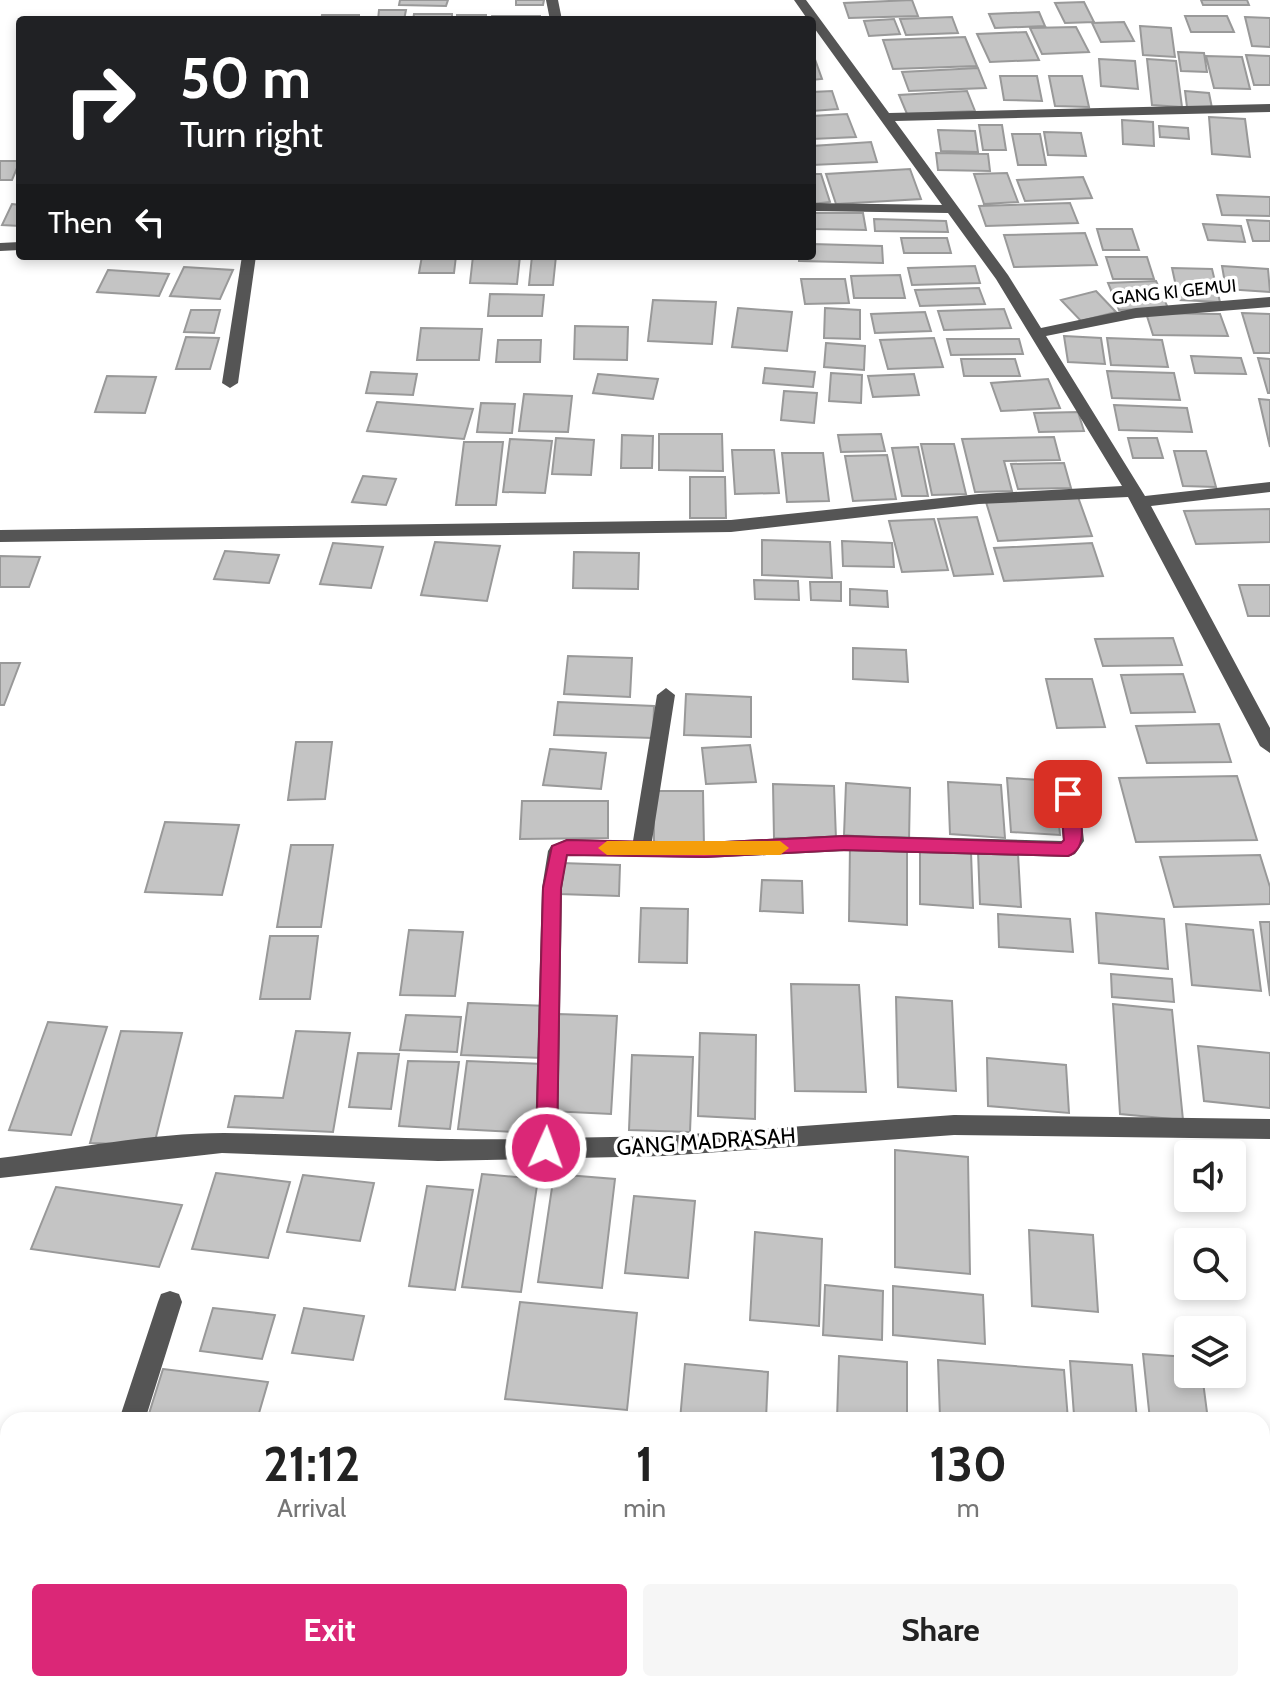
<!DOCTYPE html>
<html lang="en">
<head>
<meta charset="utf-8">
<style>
	:root { --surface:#fff; --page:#f6f6f6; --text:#222; --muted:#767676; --accent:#db2777 }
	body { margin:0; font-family:Cabin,sans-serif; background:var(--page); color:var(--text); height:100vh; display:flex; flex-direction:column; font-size:30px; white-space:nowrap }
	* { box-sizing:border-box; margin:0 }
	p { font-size:26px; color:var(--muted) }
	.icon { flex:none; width:44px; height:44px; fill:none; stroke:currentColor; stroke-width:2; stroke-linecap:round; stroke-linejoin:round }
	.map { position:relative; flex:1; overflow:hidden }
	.drawer { position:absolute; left:0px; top:1412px; width:1270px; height:280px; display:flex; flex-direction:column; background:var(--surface); border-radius:24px 24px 0 0; box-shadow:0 4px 12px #0003 }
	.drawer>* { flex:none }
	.banner { position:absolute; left:16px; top:16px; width:800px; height:244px; border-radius:8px; box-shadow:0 4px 12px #0003; background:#202124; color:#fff; overflow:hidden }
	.controls { position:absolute; left:1174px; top:1140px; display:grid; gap:16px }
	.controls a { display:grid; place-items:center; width:72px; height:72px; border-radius:8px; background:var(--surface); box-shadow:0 4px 12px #0003; font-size:40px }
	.pin { position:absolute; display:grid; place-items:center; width:68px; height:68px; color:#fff; margin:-34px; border-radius:16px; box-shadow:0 4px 12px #0006 }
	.me { position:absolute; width:88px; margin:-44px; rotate:2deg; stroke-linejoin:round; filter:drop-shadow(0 0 6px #0008) }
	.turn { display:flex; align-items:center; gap:28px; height:168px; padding:0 32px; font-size:36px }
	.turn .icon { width:104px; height:104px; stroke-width:2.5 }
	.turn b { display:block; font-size:56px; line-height:68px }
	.then { display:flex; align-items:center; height:76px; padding:0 32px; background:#0003; gap:16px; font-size:30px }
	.eta { display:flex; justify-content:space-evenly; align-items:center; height:136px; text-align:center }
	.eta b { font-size:48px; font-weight:700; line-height:56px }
	.cta { display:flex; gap:16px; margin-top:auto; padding:16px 32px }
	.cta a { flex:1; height:92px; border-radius:8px; background:var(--accent); color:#fff; font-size:32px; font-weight:700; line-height:92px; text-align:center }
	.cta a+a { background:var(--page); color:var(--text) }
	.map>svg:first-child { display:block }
</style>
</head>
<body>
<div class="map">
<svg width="1270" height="1692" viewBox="0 0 1270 1692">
	<rect width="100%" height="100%" fill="#fff"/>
	<path fill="#c4c4c4" stroke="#999" stroke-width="2" d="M400 0H448L446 6 399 5Z
		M516 0H544L543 5H516Z
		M912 0 918 16 849 18 844 3Z
		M1201 0H1247L1249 5H1203Z
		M1084 2 1094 22 1065 23 1055 3Z
		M379 10H406L404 20H378Z
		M1039 12 1045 26 995 28 989 14Z
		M414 14H452V20H413Z
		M322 15H359V20H321Z
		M457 15H486V20H457Z
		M492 16H540V20H491Z
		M1185 16H1227L1234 32H1191Z
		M952 17 958 33 906 35 900 19Z
		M1245 17 1270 18V47L1252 46Z
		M894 19 900 34 869 36 864 21Z
		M1124 22 1134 41 1101 42 1092 23Z
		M1140 26 1171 28 1175 57 1143 55Z
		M1076 27 1089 52 1042 54 1030 28Z
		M1026 32 1039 60 990 62 977 34Z
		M965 37 977 66 893 69 883 40Z
		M812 51 822 79 812 80Z
		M1178 52 1204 53 1207 72 1181 71Z
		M1246 55 1270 56V85H1254Z
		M1206 56 1242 57 1250 89 1214 88Z
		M1099 59 1135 61 1138 89 1101 86Z
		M1147 59 1176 61 1182 107 1152 105Z
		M978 68 986 88 909 91 902 72Z
		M1000 76H1037L1042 101 1004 100Z
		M1049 76H1082L1089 107 1055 106Z
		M832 91 838 109 812 111V92Z
		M967 91 975 111 907 114 899 95Z
		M1185 91 1209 93 1212 108 1187 107Z
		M847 114 856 137 812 139V116Z
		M1209 117 1245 119 1250 157 1212 154Z
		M1122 120 1153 122 1154 146 1123 144Z
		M979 125H1002L1006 150H983Z
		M1159 126 1188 128 1189 139 1160 137Z
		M938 130 975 131 978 152 941 151Z
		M1044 132 1081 133 1086 156 1048 155Z
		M1012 134H1040L1046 165H1018Z
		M871 142 877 162 812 165V146Z
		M936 153 988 154 990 171 938 170Z
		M0 161H20L12 180H0Z
		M910 169 921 199 836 204 826 174Z
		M1007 173 1018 202 984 204 974 174Z
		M812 174H821L830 202 812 204Z
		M1083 177 1092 198 1025 201 1017 180Z
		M1217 195 1270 197V216L1222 215Z
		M1070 203 1078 223 986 226 979 206Z
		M12 204 20 205V226L2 225Z
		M812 213H863L866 230 812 229Z
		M874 219 946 221 948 232 875 231Z
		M1247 220 1270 221V241H1253Z
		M1203 224 1241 226 1245 242 1208 240Z
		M1097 229H1132L1139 250H1103Z
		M1085 233 1097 265 1014 267 1004 235Z
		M901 238H947L951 253H904Z
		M812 244 882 246 883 263 799 261V256H812Z
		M422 256H456L454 273H419Z
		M473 256H520L517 284 470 283Z
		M532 256H556L553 285H529Z
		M1106 257H1147L1154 279H1113Z
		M975 266 980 283 912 285 908 268Z
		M1222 266 1268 269 1270 292 1226 289Z
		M184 267 233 270 220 299 170 296Z
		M1172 268 1212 269 1220 302 1179 300Z
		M108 270 169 274 159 296 97 292Z
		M900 275 905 298H854L851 276Z
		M801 279H845L849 303 805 304Z
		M1156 281 1168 308 1119 310 1108 283Z
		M979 288 985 304 920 306 915 290Z
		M1096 291 1116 312 1081 321 1061 300Z
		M490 294 544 295 542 316H488Z
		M653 300 716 302 712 344 648 341Z
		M738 308 792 312 787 351 732 347Z
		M825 308 860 310V339L824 338Z
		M1004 309 1011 328 944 330 938 311Z
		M191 310H220L214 333 184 332Z
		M925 312 931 331 875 333 871 314Z
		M1146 313 1220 314 1228 336 1153 335Z
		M1242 313 1270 314V353H1254Z
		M575 326 628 327 627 360 574 359Z
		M421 328 482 329 479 360H417Z
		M1064 336 1101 338 1105 364 1068 362Z
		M186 337 219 338 210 369H176Z
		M934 338 943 367 888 369 880 340Z
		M1107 338 1162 340 1168 367 1111 365Z
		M947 339H1019L1023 354 951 355Z
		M498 340H541L540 362H496Z
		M826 343 865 346 864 370 824 367Z
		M1191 356 1241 358 1246 374 1195 373Z
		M1258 358 1270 359V393H1268Z
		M961 359H1015L1020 376H964Z
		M765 368 815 372 813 387 763 383Z
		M1107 371 1174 373 1180 400 1112 398Z
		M371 372 417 374 413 395 366 393Z
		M831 373 862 375 861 403 829 401Z
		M598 374 658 379 653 399 593 393Z
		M914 374 919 395 873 397 868 376Z
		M107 376 156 377 145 413 95 412Z
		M1048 379 1060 408 1001 411 991 383Z
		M784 391 817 393 814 423 781 420Z
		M524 394 572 396 568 432 519 431Z
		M1259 399 1270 400V447Z
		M377 402 473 409 464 439 367 431Z
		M481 403 515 404 512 433 477 432Z
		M1114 405 1187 408 1192 432 1119 430Z
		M1078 412 1084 431 1039 432 1034 413Z
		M659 434H722L723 471 659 470Z
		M881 434 885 451 841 452 838 435Z
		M622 435 653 436 652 468H621Z
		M1054 437 1060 460 1004 461 1012 491 975 492 962 439Z
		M556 438 594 440 591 475 552 474Z
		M1128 438H1157L1163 458H1133Z
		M510 439 552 441 545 493 503 492Z
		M464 442H503L496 505H456Z
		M921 444H954L966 494 932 495Z
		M918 447 928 496H902L892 448Z
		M732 450H774L779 493 735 494Z
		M1174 451H1206L1216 487 1183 486Z
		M782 453H823L829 501 787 502Z
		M887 455 896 499 853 501 845 456Z
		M1064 463 1071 488 1018 489 1011 464Z
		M363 476 396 479 386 505 352 502Z
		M690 477H725L726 518H690Z
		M1078 497 1092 536 998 541 986 502Z
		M1270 509V542L1196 544 1184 511Z
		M977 517 993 574 954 576 938 519Z
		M934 519 948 570 902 572 889 521Z
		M762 540 830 542 832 578 762 575Z
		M842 541 892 543 894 567 843 566Z
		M435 542 500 546 487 601 421 595Z
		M333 543 383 547 371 588 320 584Z
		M1092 543 1103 576 1004 581 994 548Z
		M225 551 279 555 269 583 214 579Z
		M574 552 639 553 638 589 573 588Z
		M0 556 40 557 29 587H0Z
		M754 580 798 581 799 600 755 599Z
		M810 582H841V601L811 600Z
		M1239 585H1270V616H1248Z
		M850 589 887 591 888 607 850 605Z
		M1173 638 1182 665 1103 666 1095 639Z
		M853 648 906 650 908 682 853 679Z
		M568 656 632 658 630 697 564 694Z
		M0 663H20L4 705H0Z
		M1183 674 1195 712 1131 713 1121 675Z
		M1046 679H1092L1105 727 1057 728Z
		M686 694 751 697V737L684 735Z
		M558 702 654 706 653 738 554 735Z
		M1219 724 1231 762 1147 763 1136 726Z
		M296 742H332L325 799 288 800Z
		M750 745 756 782 706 784 702 748Z
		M550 749 606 753 601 789 543 785Z
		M1237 776 1257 840 1136 842 1119 778Z
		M1007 778 1055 781 1060 835 1011 832Z
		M948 782 1001 785 1005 838 950 834Z
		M846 783 910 788 909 841 844 835Z
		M773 784 834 786 836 839 774 838Z
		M654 791H703L704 847H654Z
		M522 801H608V838L520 839Z
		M165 822 239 825 222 895 145 892Z
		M291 845H333L321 927H277Z
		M850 845 907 849V925L849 921Z
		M920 849 971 852 973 908 920 904Z
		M978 851 1018 854 1021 907 980 904Z
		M1260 855 1270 887V904L1174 907 1160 857Z
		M561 863 620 865 619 896 559 894Z
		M762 880 802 881 803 913 760 911Z
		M641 908 688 909 687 963 639 962Z
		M1096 913 1164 919 1168 969 1099 963Z
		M998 914 1070 919 1073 952 999 947Z
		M1260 922H1270V996Z
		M1186 924 1253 930 1261 991 1192 985Z
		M409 930 463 932 455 996 400 995Z
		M270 936H318L310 999H260Z
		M1111 974 1172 979 1174 1002 1112 997Z
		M791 984 859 985 866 1092 795 1091Z
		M896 997 952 1001 956 1091 898 1087Z
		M468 1003 548 1006 543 1058 461 1055Z
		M1113 1004 1172 1010 1183 1120 1120 1114Z
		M558 1014 617 1016 611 1114 550 1111Z
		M406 1015 461 1017 457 1052 400 1050Z
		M48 1022 107 1027 71 1135 9 1130Z
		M121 1031 182 1033 154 1145 90 1143Z
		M296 1031 350 1033 333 1132 228 1127 235 1096 283 1098Z
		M700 1033 756 1035 755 1119 698 1116Z
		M1198 1046 1270 1053V1108L1204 1101Z
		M358 1053 399 1054 391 1109 349 1107Z
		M632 1055 693 1057 690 1132 629 1130Z
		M987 1058 1066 1065 1069 1113 988 1106Z
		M408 1061 459 1062 450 1129 399 1126Z
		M467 1061 543 1064 536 1133 458 1129Z
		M895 1150 968 1157 970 1274 895 1267Z
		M216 1173 290 1182 268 1258 192 1249Z
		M482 1174 538 1179 521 1292 462 1287Z
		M554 1174 615 1179 602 1288 538 1282Z
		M303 1175 374 1183 360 1241 287 1232Z
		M427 1186 473 1190 455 1290 409 1286Z
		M56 1187 182 1205 159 1267 31 1249Z
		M634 1196 695 1201 688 1278 625 1273Z
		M1029 1230 1093 1235 1098 1312 1032 1306Z
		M755 1232 822 1239 819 1326 750 1320Z
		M825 1285 883 1291 882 1340 823 1335Z
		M893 1286 983 1295 985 1344 893 1335Z
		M520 1302 637 1313 627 1410 505 1399Z
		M213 1308 275 1315 262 1359 200 1351Z
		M304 1308 364 1316 353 1360 292 1353Z
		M1143 1354 1188 1357V1374H1202L1208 1420H1150Z
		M839 1356 907 1362V1420H837Z
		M938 1360 1064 1370 1068 1420 940 1418Z
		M1070 1361 1132 1365 1137 1420 1074 1415Z
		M685 1364 768 1372 766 1420H680Z
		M163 1369 268 1382 257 1420H147Z
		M0 1508H8V1671L0 1672Z
		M1178 1684H1241V1692H1178Z"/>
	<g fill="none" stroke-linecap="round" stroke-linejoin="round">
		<path fill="#555" fill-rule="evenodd" d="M546 0H558L562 20H550Z
			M794 0H806L889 113 1270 104V112L895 121 1008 275 1041 328 1136 308 1270 297V307L1136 318 1046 336 1145 496 1270 482V492L1151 506 1270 728V753L1260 746 1128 497 979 504 731 532 0 542V530L731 520 979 494 1122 486 996 279 948 213 812 211V203L942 205 812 25V20H808Z
			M20 242V250L0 251V243Z
			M242 256H256L238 383 230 388 222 383Z
			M666 688 675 695 652 841 705 842 844 835 1063 841 1056 770 1066 763 1076 770 1084 841 1075 854 1068 857 844 851 705 858 567 855 562 888 558 1138 664 1136 954 1115 1270 1119V1139L954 1135 664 1156 438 1161 222 1153 0 1178V1158C74 1149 150 1133 224 1133 328 1134 431 1141 535 1139L542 888 548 851 551 846 567 839 633 841 657 695Z
			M170 1291 179 1294 182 1302 145 1420H119L158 1302 161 1294Z
			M1270 1575V1601L1262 1602V1576Z
			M29 1684H58L55 1692H26Z
			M385 1684H527L530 1692H382Z
			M840 1684H909L906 1692H837Z"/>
	</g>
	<path fill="#db2777" stroke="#8e194d" stroke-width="2" d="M1068 787 1077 794C1079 813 1091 848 1068 856L844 850 705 857 567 855 561 888 557 1148 554 1154 546 1157 539 1154 536 1148 543 888 552 846 567 840 705 843 844 836 1061 843 1064 840 1060 794Z"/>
	<path fill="#f59e0b" d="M607 841H780L789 848 780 855H607L598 848Z"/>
	<g text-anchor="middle" stroke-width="7" stroke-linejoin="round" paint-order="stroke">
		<g font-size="18" fill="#000" stroke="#fff">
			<text transform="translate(1174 292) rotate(-6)" y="6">GANG KI GEMUI</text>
		</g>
		<g font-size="22" fill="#000" stroke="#fff">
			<text transform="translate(706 1141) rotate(-4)" y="8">GANG MADRASAH</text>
		</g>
	</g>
</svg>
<div class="controls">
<a><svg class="icon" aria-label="sound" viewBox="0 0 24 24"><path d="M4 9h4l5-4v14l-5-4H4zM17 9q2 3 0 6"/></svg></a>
<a><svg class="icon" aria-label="search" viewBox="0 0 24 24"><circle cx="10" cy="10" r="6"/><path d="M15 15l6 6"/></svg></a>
<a><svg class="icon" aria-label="layers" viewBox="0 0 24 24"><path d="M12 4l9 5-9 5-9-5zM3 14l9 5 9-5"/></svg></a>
</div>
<div class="pin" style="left:1068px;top:794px;background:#d93025"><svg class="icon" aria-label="arrive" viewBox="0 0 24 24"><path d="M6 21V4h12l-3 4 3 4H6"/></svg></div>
<svg class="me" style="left:546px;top:1148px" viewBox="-20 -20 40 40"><circle r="17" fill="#db2777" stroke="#fff" stroke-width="3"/><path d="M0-11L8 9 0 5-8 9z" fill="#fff"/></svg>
<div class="banner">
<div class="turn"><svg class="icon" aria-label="right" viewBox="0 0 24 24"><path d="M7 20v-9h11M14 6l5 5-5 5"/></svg><div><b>50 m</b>Turn right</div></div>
<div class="then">Then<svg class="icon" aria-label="left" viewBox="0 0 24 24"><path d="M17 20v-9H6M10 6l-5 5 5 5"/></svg></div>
</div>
<section class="drawer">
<div class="eta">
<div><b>21:12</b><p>Arrival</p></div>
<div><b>1</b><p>min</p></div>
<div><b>130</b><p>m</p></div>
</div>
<div class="cta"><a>Exit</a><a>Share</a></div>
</section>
</div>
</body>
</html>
